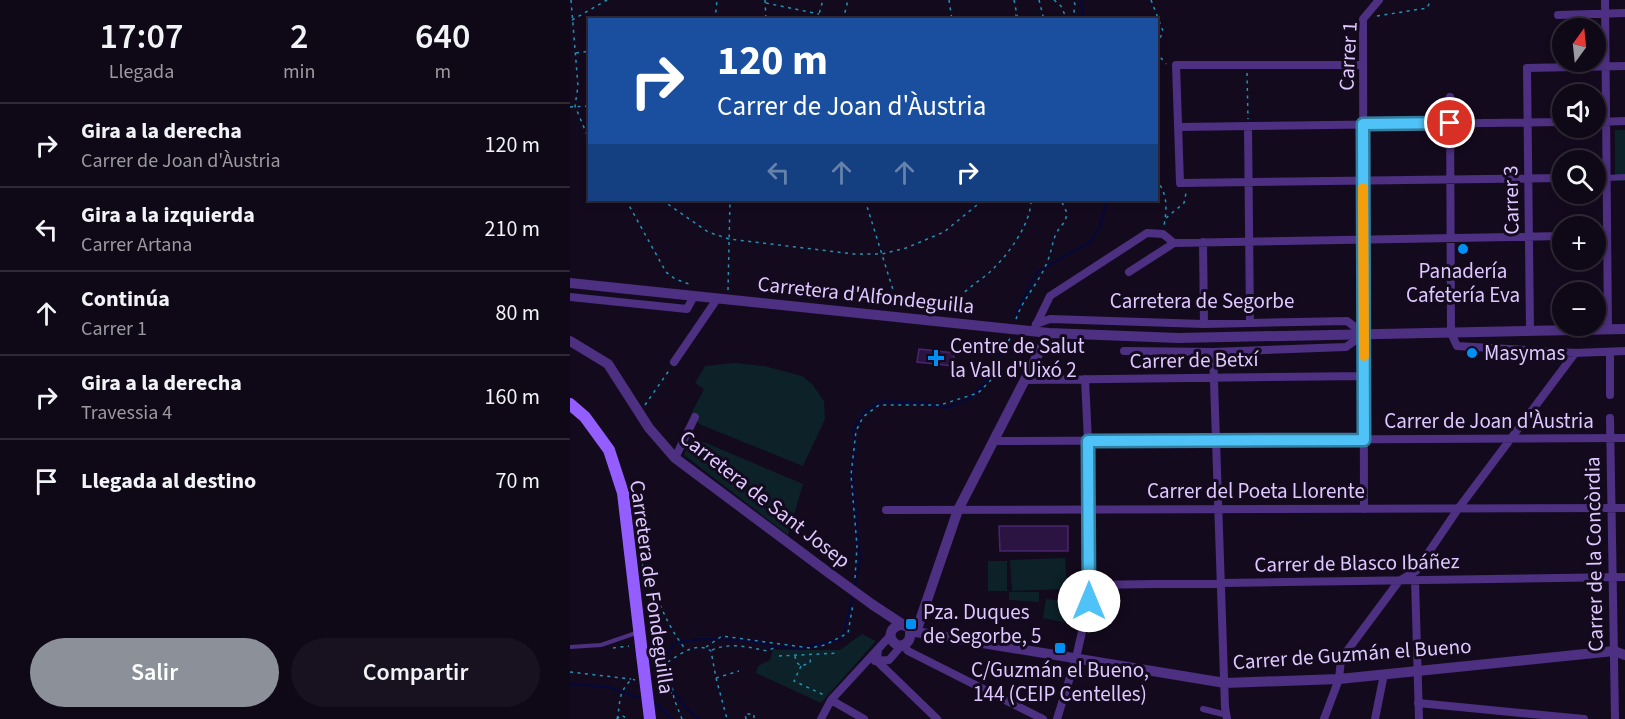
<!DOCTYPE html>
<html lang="es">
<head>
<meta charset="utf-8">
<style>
	:root { --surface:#0f0816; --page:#18111f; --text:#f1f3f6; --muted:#9b9aa1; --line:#2f2935; --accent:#8c9099 }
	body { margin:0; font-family:"Source Sans 3",sans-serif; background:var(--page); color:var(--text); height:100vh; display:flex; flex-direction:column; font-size:22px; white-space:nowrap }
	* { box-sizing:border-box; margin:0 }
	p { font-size:20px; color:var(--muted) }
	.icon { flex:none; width:33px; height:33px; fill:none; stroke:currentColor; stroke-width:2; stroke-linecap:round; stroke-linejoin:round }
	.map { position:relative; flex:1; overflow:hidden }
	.side { display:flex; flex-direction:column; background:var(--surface); width:570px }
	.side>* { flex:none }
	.top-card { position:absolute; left:18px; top:18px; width:570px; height:183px; border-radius:0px; box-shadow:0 3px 9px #0003,0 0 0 2px var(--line); background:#1a4fa0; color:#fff; overflow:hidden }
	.needle { width:39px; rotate:15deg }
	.buttons { position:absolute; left:982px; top:18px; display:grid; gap:12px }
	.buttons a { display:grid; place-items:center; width:54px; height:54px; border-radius:50%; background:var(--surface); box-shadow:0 3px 9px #0003,0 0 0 2px var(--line); font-size:30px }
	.pin { position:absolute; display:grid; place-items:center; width:51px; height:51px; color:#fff; margin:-26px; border:3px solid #fff; border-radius:50%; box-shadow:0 2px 6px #0007 }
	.me { position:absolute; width:66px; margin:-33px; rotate:0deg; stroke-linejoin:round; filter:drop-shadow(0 0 4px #0008) }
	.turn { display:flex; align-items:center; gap:21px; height:126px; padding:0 30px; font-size:27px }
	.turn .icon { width:78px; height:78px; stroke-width:2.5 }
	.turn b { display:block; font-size:42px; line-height:51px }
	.lanes { display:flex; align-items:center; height:57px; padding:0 30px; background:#0003; justify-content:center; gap:30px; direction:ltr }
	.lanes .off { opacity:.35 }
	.eta { display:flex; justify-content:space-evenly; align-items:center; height:102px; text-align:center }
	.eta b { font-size:36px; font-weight:600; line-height:42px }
	.button { display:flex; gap:12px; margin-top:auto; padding:12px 30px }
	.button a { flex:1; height:69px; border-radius:36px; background:var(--accent); color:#fff; font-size:24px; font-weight:600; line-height:69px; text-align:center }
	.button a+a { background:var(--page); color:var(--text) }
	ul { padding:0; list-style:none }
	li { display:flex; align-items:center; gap:18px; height:84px; padding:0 30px; border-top:2px solid var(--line) }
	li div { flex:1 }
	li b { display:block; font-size:22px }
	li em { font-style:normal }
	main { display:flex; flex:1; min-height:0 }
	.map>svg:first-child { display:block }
</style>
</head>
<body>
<main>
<section class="side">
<div class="eta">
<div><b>17:07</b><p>Llegada</p></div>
<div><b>2</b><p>min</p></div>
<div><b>640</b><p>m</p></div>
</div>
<ul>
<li><svg class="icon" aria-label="right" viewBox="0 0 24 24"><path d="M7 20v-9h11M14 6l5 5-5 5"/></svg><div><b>Gira a la derecha</b><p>Carrer de Joan d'Àustria</p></div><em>120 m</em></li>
<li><svg class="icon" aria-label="left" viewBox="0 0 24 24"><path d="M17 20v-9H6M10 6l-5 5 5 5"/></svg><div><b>Gira a la izquierda</b><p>Carrer Artana</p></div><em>210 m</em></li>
<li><svg class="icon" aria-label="ahead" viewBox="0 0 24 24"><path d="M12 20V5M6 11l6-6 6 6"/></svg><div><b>Continúa</b><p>Carrer 1</p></div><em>80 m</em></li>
<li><svg class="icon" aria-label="right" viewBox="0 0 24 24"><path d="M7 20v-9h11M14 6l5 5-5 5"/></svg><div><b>Gira a la derecha</b><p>Travessia 4</p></div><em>160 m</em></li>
<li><svg class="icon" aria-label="arrive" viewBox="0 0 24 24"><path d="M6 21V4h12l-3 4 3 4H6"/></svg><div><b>Llegada al destino</b></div><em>70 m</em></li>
</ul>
<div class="button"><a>Salir</a><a>Compartir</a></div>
</section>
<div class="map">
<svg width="1055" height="719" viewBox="0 0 1055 719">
	<rect width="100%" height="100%" fill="#140a1e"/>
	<path fill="#0c2128" d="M1045 130H1055V181H1045Z
		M165 363 194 366 232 376 242 384 254 401 255 419 233 466 129 424 121 414 134 389 125 383 135 366Z
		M122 437 233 484 218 535 114 455Z
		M495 558 497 589 442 591 440 560Z
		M418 561H437V591H418Z
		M439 592H469V602L439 600Z
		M476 599 507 603 503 624 473 618Z
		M292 634 306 641 251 703 186 673 188 666 200 660 203 649 208 650H270Z"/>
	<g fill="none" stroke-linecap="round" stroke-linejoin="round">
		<path stroke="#04083c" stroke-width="2" d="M511 0 514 20
			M445 315 467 272 520 242 530 227 537 200
			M285 586 290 558 282 473 286 447 283 430 295 411 312 401 353 403 377 408 400 398 421 377 432 345
			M0 684 39 687 73 699
			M81 702 87 704 102 719
			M129 719 117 709 90 673 92 658 107 642 132 639 177 640 206 647 231 648 272 639 283 595"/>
	</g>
	<path fill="#2b1441" stroke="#4a246f" stroke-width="1.5" d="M349 349 384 353 383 366 347 362Z
		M429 526H498V551H430Z"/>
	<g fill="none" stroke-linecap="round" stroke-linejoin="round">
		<path stroke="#2293b8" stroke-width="1.5" stroke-dasharray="3 4.5" stroke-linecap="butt" d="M1 0 8 86 5 106 20 142
			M195 0 196 20
			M379 0 382 20
			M444 0 448 20
			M469 0 474 20
			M484 0 491 6 497 20
			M581 0 593 31 586 48
			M196 3 249 14
			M807 16 857 8 861 0
			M2 20 37 0
			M145 20 147 0
			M251 20 249 14 253 0
			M273 20 278 0
			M431 20 446 15
			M503 20 505 4 503 0
			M586 52 596 64
			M6 53 20 51
			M677 73 678 119
			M0 107 20 106
			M586 179C598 195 597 207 594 226
			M56 200 96 272 105 279 122 285
			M92 200 138 232 159 239 284 254H312L336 248 374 232 413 200
			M295 200 328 306
			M596 218 614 203 616 193
			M158 290 160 200
			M390 314 383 310C388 292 408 283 421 271 438 255 461 224 461 200
			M446 319C453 298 470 282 478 260 484 244 482 234 495 222L497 213 491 200
			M75 405 100 369
			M72 565 75 566C87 597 95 623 116 650
			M285 578 287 546 281 475 286 431 293 417 309 405H370L408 393 420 381 440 338
			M136 647 152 636 240 648 255 645 278 633 283 604
			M43 648 59 646
			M142 650C161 642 178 647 197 651L206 647
			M209 656 269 653
			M225 656 226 662 231 666 240 663 241 654
			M231 666 224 681 254 695
			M0 672 61 679
			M146 678 169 671
			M87 683 103 694
			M47 719C51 702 47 693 62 679L65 680
			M47 719 51 715 58 719
			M112 719 104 699 102 685 98 680V662C110 654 127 641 141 651L146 678 157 719
			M176 719 175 714H184V719"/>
		<path stroke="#4d3081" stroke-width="4" d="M0 647 31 645 66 633"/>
		<path stroke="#4d3081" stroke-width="6" d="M1037 178 1055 177
			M633 709 657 715"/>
		<path stroke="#4d3081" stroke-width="8" d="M1035 0 1038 330
			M988 15 1055 13
			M793 65H606L610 183 993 178
			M880 97 881 333 887 346 1005 353 1055 351
			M1026 122 1055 121
			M678 126 680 323
			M608 127 993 122
			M1026 178H1037
			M633 242 634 324
			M559 272 604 243 993 236
			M0 297 117 309 124 296
			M466 324 480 319 634 324 777 321 794 334
			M465 327 480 296 577 233 593 234 604 243
			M960 331 957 68 1055 66
			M554 351 643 352 776 347 793 335
			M643 352 655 707 657 719
			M1040 352V395
			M104 362 147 299
			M455 380 794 376
			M1040 418 1045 719
			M424 441 1055 438
			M105 458 125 417
			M794 509 793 19 809 0
			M316 510 1055 508
			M845 580 849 719
			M519 585 1055 577
			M333 645 338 651 473 719
			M308 649 307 661 367 719
			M305 661 319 660 332 645
			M261 700 294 719
			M848 703 1014 719
			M251 719 261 700 320 636
			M487 719 506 658 519 601 518 441 515 379
			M754 719 769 679 771 659 829 581 846 571 888 509 1005 353
			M805 719 814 674"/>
		<path stroke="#4d3081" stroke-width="10" d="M0 283 479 333 608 338 1055 329
			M0 341 38 364 79 428 105 458 259 573
			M303 605 335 626
			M331 625C318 628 317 640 329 646 336 645 341 641 340 633
			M346 632 388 510 479 333
			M340 633 346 632 655 683 769 679 1044 651 1055 655"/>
		<path stroke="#945eff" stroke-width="12" d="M0 404 15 417 39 450 53 493 72 654"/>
		<path stroke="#4d3081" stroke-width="10" d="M259 573 303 605"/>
		<path stroke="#945eff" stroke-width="12" d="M72 654 80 719"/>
	</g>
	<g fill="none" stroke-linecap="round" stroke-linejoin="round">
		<g stroke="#337fa1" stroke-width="15">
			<path id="route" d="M519 601 518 441 794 440 793 124 880 123"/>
		</g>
		<use href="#route" stroke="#4fc3f7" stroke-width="10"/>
		<path stroke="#f59e0b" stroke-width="10" d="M793 188 794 356"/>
	</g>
	<g fill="#008ff2" stroke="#140a1e" stroke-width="2">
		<circle cx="893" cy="249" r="6"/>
		<circle cx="902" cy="353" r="6"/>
		<path d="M363 349h6v6h6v6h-6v6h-6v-6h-6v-6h6z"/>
		<rect x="335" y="618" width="12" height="12" rx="3"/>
		<rect x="484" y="642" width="12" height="12" rx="3"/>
	</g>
	<g text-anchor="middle" stroke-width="6" stroke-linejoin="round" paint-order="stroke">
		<g font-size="21" fill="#dfc7ff" stroke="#140a1e">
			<text transform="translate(778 56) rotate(-87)" y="7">Carrer 1</text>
			<text transform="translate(941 200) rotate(-91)" y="7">Carrer 3</text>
			<text transform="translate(296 295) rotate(6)" y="7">Carretera d'Alfondeguilla</text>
			<text x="632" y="308">Carretera de Segorbe</text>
			<text transform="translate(624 360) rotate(-1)" y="7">Carrer de Betxí</text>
			<text x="919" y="428">Carrer de Joan d'Àustria</text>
			<text x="686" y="498">Carrer del Poeta Llorente</text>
			<text transform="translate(195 499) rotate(38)" y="7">Carretera de Sant Josep</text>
			<text transform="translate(1024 554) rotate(-91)" y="7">Carrer de la Concòrdia</text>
			<text transform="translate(787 563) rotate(-1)" y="7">Carrer de Blasco Ibáñez</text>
			<text transform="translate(82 587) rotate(82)" y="7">Carretera de Fondeguilla</text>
			<text transform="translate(782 654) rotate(-4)" y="7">Carrer de Guzmán el Bueno</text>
		</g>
		<g font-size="21" fill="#dfc7ff" stroke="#140a1e" text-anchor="start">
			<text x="893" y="278" text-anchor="middle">Panadería<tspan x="893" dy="24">Cafetería Eva</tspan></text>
			<text x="380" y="353">Centre de Salut<tspan x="380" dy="24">la Vall d'Uixó 2</tspan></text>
			<text x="914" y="360">Masymas</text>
			<text x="353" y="619">Pza. Duques<tspan x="353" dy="24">de Segorbe, 5</tspan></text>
			<text x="490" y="677" text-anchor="middle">C/Guzmán el Bueno,<tspan x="490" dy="24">144 (CEIP Centelles)</tspan></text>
		</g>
	</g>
</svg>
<div class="buttons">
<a><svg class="needle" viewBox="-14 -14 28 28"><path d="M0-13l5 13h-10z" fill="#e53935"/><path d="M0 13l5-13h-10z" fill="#9b9aa1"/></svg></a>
<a><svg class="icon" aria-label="sound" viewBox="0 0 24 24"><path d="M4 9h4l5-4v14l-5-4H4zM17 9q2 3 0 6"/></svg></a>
<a><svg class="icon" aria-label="search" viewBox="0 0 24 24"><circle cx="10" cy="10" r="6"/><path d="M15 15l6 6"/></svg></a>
<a>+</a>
<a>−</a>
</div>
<div class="pin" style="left:880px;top:123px;background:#d93025"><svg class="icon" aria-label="arrive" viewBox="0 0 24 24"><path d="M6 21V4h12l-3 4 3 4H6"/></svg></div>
<svg class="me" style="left:519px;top:601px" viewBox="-20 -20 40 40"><circle r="19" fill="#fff"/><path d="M0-13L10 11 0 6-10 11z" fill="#4fc3f7"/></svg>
<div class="top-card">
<div class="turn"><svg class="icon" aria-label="right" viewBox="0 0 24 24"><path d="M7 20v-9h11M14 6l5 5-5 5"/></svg><div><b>120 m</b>Carrer de Joan d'Àustria</div></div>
<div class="lanes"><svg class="icon off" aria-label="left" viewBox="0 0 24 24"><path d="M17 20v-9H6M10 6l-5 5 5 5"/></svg><svg class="icon off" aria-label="ahead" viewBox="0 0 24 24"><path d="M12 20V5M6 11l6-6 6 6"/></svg><svg class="icon off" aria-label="ahead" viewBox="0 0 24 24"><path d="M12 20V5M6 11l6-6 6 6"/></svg><svg class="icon" aria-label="right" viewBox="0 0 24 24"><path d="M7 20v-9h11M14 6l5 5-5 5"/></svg></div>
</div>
</div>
</main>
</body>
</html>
